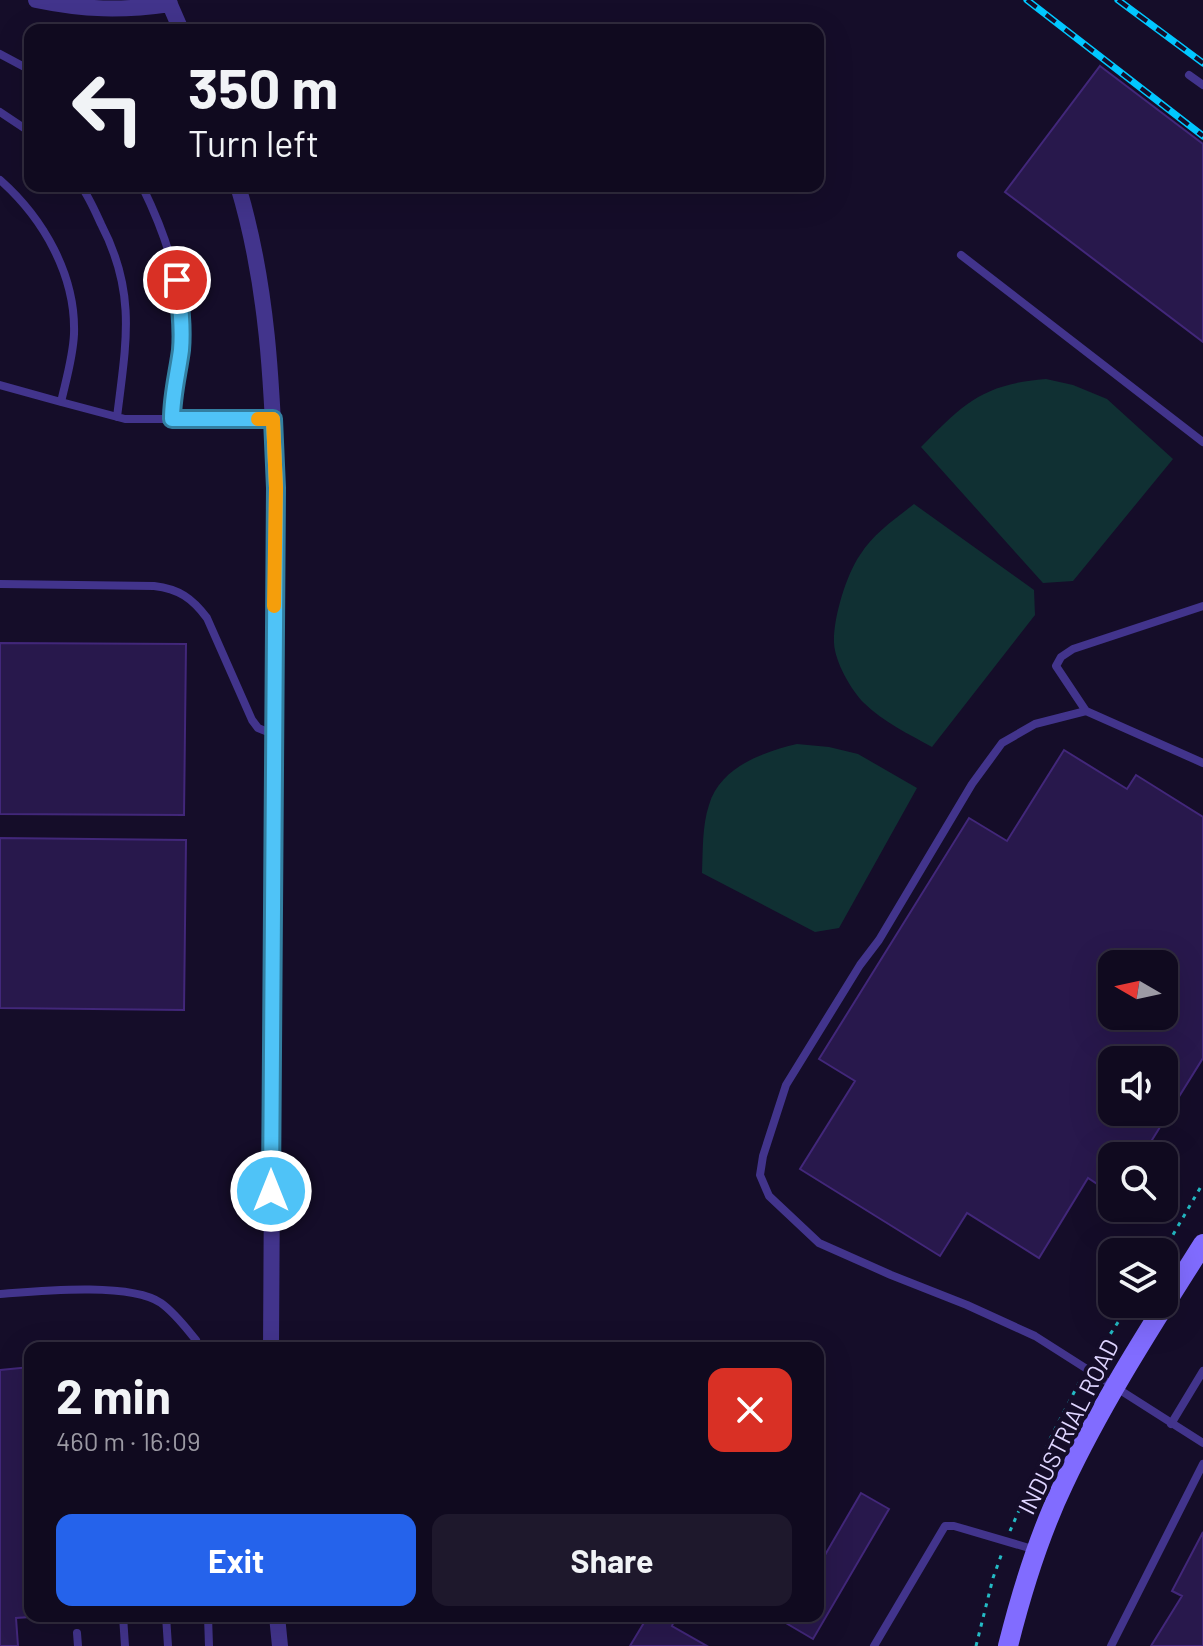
<!DOCTYPE html>
<html lang="en">
<head>
<meta charset="utf-8">
<style>
	:root { --surface:#100a1f; --page:#1e182c; --text:#f1f3f6; --muted:#9c9aa4; --line:#302b3d; --accent:#2563eb }
	body { margin:0; font-family:Barlow,sans-serif; background:var(--page); color:var(--text); height:100vh; display:flex; flex-direction:column; font-size:30px; white-space:nowrap }
	* { box-sizing:border-box; margin:0 }
	p { font-size:26px; color:var(--muted) }
	.icon { flex:none; width:44px; height:44px; fill:none; stroke:currentColor; stroke-width:2; stroke-linecap:round; stroke-linejoin:round }
	.map { position:relative; flex:1; overflow:hidden }
	.drawer { position:absolute; left:24px; top:1342px; width:800px; height:280px; display:flex; flex-direction:column; background:var(--surface); border-radius:16px; box-shadow:0 8px 32px #0002,0 0 0 2px var(--line) }
	.drawer>* { flex:none }
	.banner { position:absolute; left:24px; top:24px; width:800px; height:168px; border-radius:16px; box-shadow:0 8px 32px #0002,0 0 0 2px var(--line); background:#100a1f; color:var(--text); overflow:hidden }
	.needle { width:52px; rotate:279deg }
	.controls { position:absolute; left:1098px; top:950px; display:grid; gap:16px }
	.controls a { display:grid; place-items:center; width:80px; height:80px; border-radius:16px; background:var(--surface); box-shadow:0 8px 32px #0002,0 0 0 2px var(--line); font-size:40px }
	.pin { position:absolute; display:grid; place-items:center; width:68px; height:68px; color:#fff; margin:-34px; border:4px solid #fff; border-radius:50%; box-shadow:0 2px 8px #0007 }
	.me { position:absolute; width:88px; margin:-44px; rotate:0deg; stroke-linejoin:round; filter:drop-shadow(0 0 6px #0008) }
	.turn { display:flex; align-items:center; gap:28px; height:168px; padding:0 32px; font-size:36px }
	.turn .icon { width:104px; height:104px; stroke-width:2.5 }
	.turn b { display:block; font-size:56px; line-height:68px }
	.round { display:grid; place-items:center; flex:none; width:84px; height:84px; border-radius:16px; background:var(--page) }
	.headline { display:flex; align-items:center; justify-content:space-between; height:136px; padding:0 32px }
	h1 { font-size:48px; font-weight:700; line-height:60px }
	.cta { display:flex; gap:16px; margin-top:auto; padding:16px 32px }
	.cta a { flex:1; height:92px; border-radius:16px; background:var(--accent); color:#fff; font-size:32px; font-weight:700; line-height:92px; text-align:center }
	.cta a+a { background:var(--page); color:var(--text) }
	.map>svg:first-child { display:block }
</style>
</head>
<body>
<div class="map">
<svg width="1203" height="1646" viewBox="0 0 1203 1646">
	<rect width="100%" height="100%" fill="#150d29"/>
	<path fill="#103033" d="M1046 379 1073 385 1107 399 1173 459 1073 581 1043 583 921 447C964 403 983 384 1046 379Z
		M914 504 1034 590 1035 615 932 747C909 734 883 722 864 703 851 690 835 662 834 643 833 619 846 575 860 555 873 534 895 519 914 504Z
		M797 744 829 747 858 754 917 788 839 928 815 932 702 873C703 851 702 826 709 805 720 767 763 752 797 744Z"/>
	<path fill="#28184c" stroke="#42277a" stroke-width="2" fill-rule="evenodd" d="M1100 66 1203 144V342L1005 192Z
		M0 643 186 644 184 815 0 814Z
		M1064 750 1127 789 1136 775 1203 817V1058L1142 1156H1112V1194L1088 1178 1039 1258 967 1213 940 1256 800 1169 855 1081 819 1059 969 818 1007 841ZM1112 964H1164V1016H1112ZM1112 1060H1164V1112H1112Z
		M0 838 186 840 184 1010 0 1008Z
		M30 1367V1617L16 1618 18 1646H0V1370Z
		M861 1493 889 1509 813 1639 774 1616H818V1567Z
		M1203 1532V1646H1151L1182 1596 1172 1591Z
		M648 1616H676L672 1626 707 1646H630Z"/>
	<g fill="none" stroke-linecap="round" stroke-linejoin="round">
		<path stroke="#24bbc5" stroke-width="3" stroke-dasharray="4 6" stroke-linecap="butt" d="M1163 1252 1203 1183
			M1094 1359 1130 1304
			M1010 1531 1052 1435 1081 1379
			M976 1646 993 1578 1003 1550"/>
		<path stroke="#42348c" stroke-width="8" d="M0 54 30 70
			M1189 75 1203 85
			M0 112 30 132
			M0 180C43 218 76 275 74 334 73 357 66 380 61 402L125 419H273
			M81 186C89 197 95 211 101 224 137 293 126 343 117 417
			M142 186C167 237 184 288 181 346 180 370 172 394 172 419
			M961 255 1203 442
			M0 385 61 402
			M0 584 154 586C179 589 192 598 207 618L252 720 258 728 273 734
			M1203 606 1073 649 1061 657 1056 666 1086 711 1203 763
			M1086 711 1035 724 1002 743 972 784 879 940 860 965 786 1085 763 1156 760 1175 769 1196 819 1243 891 1275 967 1305 1035 1336 1203 1443
			M0 1294C39 1291 130 1282 161 1303 175 1313 186 1328 196 1340L199 1348
			M1171 1424 1203 1371
			M123 1616 125 1646
			M166 1616 168 1646
			M208 1616 209 1646
			M77 1633 78 1646
			M874 1646 945 1526H954L1036 1550
			M1111 1646 1203 1464"/>
		<path stroke="#42348c" stroke-width="16" d="M36 0C84 10 122 11 170 4
			M168 0 181 30
			M238 186C268 285 272 386 276 488L271 1348
			M277 1616 280 1646"/>
		<path stroke="#816cff" stroke-width="20" d="M1008 1646C1022 1590 1039 1535 1064 1483 1103 1400 1154 1322 1203 1244"/>
		<g stroke="#01c7ff" stroke-width="7">
			<path id="rail" d="M1027 0 1203 136
				M1118 0 1203 63"/>
		</g>
		<use href="#rail" stroke="#150d29" stroke-width="4" stroke-dasharray="12" stroke-linecap="butt"/>
	</g>
	<g fill="none" stroke-linecap="round" stroke-linejoin="round">
		<g stroke="#337fa1" stroke-width="20">
			<path id="route" d="M177 280C180 303 183 327 181 350 178 373 172 395 172 419H273L276 488 271 1191"/>
		</g>
		<use href="#route" stroke="#4fc3f7" stroke-width="14"/>
		<path stroke="#f59e0b" stroke-width="14" d="M258 419H273L276 488 274 606"/>
	</g>
	<g text-anchor="middle" stroke-width="8" stroke-linejoin="round" paint-order="stroke">
		<g font-size="24" fill="#dfd5ff" stroke="#150d29">
			<text transform="translate(1069 1427) rotate(-63)" y="8">INDUSTRIAL ROAD</text>
		</g>
	</g>
</svg>
<div class="controls">
<a><svg class="needle" viewBox="-14 -14 28 28"><path d="M0-13l5 13h-10z" fill="#e53935"/><path d="M0 13l5-13h-10z" fill="#9c9aa4"/></svg></a>
<a><svg class="icon" aria-label="sound" viewBox="0 0 24 24"><path d="M4 9h4l5-4v14l-5-4H4zM17 9q2 3 0 6"/></svg></a>
<a><svg class="icon" aria-label="search" viewBox="0 0 24 24"><circle cx="10" cy="10" r="6"/><path d="M15 15l6 6"/></svg></a>
<a><svg class="icon" aria-label="layers" viewBox="0 0 24 24"><path d="M12 4l9 5-9 5-9-5zM3 14l9 5 9-5"/></svg></a>
</div>
<div class="pin" style="left:177px;top:280px;background:#d93025"><svg class="icon" aria-label="arrive" viewBox="0 0 24 24"><path d="M6 21V4h12l-3 4 3 4H6"/></svg></div>
<svg class="me" style="left:271px;top:1191px" viewBox="-20 -20 40 40"><circle r="17" fill="#4fc3f7" stroke="#fff" stroke-width="3"/><path d="M0-11L8 9 0 5-8 9z" fill="#fff"/></svg>
<div class="banner">
<div class="turn"><svg class="icon" aria-label="left" viewBox="0 0 24 24"><path d="M17 20v-9H6M10 6l-5 5 5 5"/></svg><div><b>350 m</b>Turn left</div></div>
</div>
<section class="drawer">
<div class="headline"><div><h1>2 min</h1><p>460 m · 16:09</p></div><a class="round" style="background:#d93025;color:#fff"><svg class="icon" aria-label="close" viewBox="0 0 24 24"><path d="M6 6l12 12M18 6L6 18"/></svg></a></div>
<div class="cta"><a>Exit</a><a>Share</a></div>
</section>
</div>
</body>
</html>
